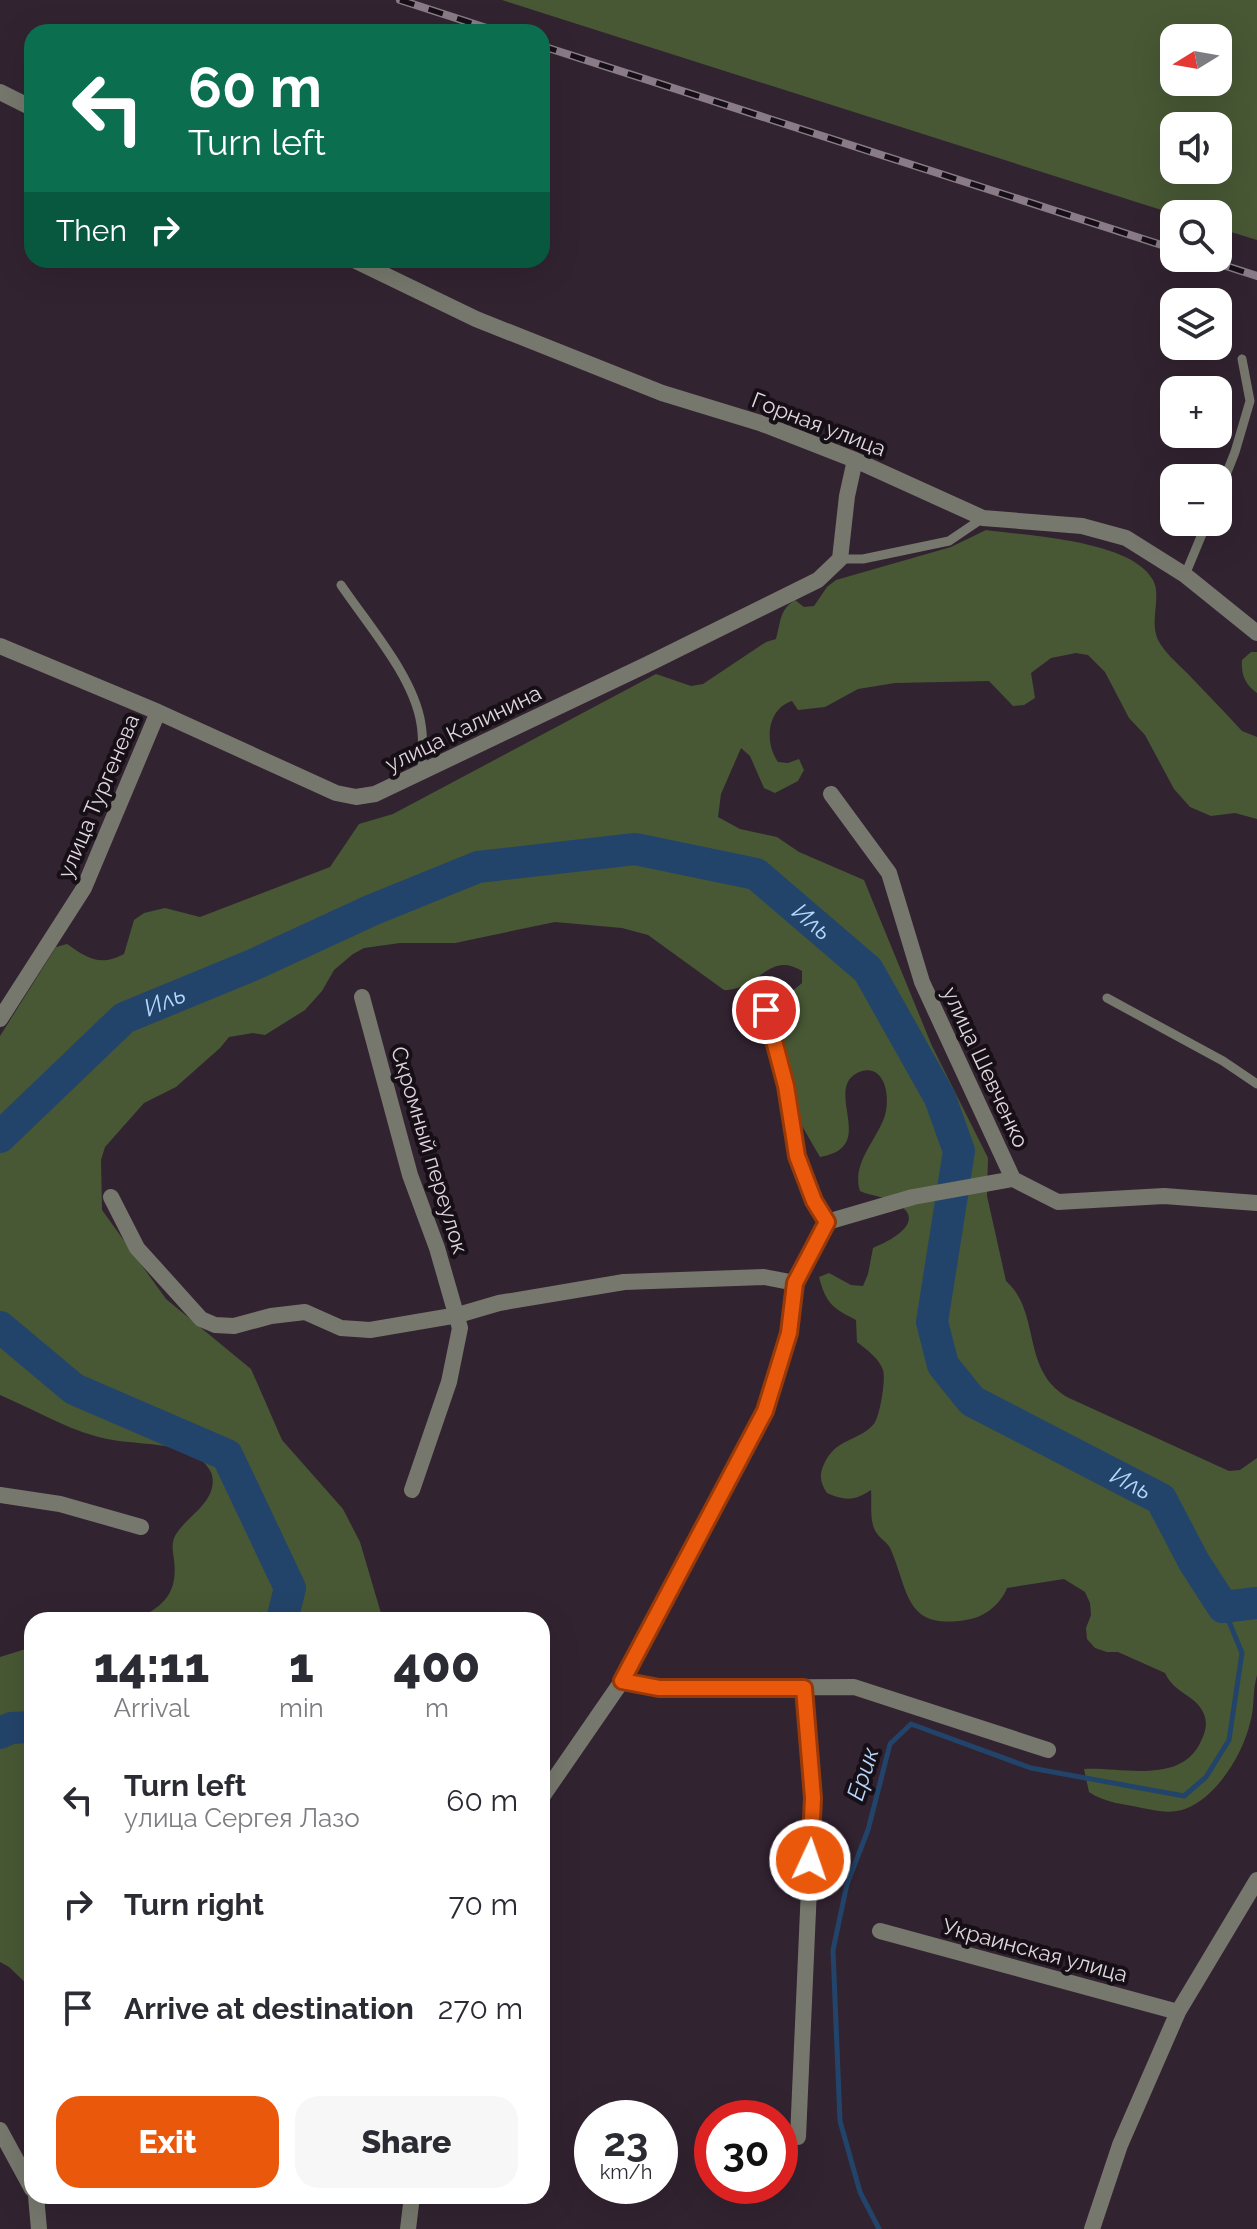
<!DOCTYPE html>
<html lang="en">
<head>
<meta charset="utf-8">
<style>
	:root { --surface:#fff; --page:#f7f7f7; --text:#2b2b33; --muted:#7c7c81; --accent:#ea580c }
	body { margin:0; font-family:Raleway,sans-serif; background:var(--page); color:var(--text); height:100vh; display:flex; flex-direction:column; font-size:30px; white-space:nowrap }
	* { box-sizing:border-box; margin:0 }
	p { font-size:26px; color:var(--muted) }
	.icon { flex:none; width:44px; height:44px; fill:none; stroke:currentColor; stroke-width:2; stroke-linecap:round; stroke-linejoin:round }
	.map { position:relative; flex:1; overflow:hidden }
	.details { position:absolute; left:24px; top:1612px; width:526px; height:592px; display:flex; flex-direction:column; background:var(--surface); border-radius:24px; box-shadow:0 8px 32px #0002 }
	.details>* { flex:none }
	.hud { position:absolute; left:24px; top:24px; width:526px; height:244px; border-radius:24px; box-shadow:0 8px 32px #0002; background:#0b6e4f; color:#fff; overflow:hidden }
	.needle { width:52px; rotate:259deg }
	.fabs { position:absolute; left:1160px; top:24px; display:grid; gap:16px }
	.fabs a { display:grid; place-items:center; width:72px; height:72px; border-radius:16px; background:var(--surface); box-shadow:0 8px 32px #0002; font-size:40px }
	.speed { position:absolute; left:574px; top:2100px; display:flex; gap:16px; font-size:40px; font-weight:700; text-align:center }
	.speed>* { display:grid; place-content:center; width:104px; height:104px; border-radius:50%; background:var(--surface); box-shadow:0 8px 32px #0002; line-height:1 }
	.speed small { font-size:20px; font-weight:400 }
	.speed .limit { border:12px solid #d22; background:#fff; color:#111 }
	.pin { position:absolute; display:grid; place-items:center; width:68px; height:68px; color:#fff; margin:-34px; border:4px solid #fff; border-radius:50%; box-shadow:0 2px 8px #0007 }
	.me { position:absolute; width:88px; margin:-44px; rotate:3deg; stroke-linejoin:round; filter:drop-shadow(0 0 6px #0008) }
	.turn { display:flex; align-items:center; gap:28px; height:168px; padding:0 32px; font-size:36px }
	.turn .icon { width:104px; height:104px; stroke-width:2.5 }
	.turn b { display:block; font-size:56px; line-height:68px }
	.then { display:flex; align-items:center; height:76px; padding:0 32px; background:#0003; gap:16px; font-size:30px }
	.eta { display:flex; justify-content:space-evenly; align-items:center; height:136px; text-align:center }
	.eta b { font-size:48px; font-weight:800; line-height:56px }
	.button { display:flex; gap:16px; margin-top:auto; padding:16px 32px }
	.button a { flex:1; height:92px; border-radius:24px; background:var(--accent); color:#fff; font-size:32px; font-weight:800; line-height:92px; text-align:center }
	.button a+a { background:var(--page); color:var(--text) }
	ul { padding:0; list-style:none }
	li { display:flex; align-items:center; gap:24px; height:104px; padding:0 32px }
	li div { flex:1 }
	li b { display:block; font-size:30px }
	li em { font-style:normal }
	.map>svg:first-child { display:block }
</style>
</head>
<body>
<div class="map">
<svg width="1257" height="2229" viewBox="0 0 1257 2229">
	<rect width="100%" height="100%" fill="#322331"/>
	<path fill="#485834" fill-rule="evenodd" d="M502 0H1257V240L1218 228V214H1174ZM1174 38H1218V82H1174ZM1174 126H1218V170H1174Z
		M986 530C1028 536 1131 540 1153 580 1162 597 1149 620 1158 640 1165 653 1177 663 1187 673 1205 692 1224 711 1242 731L1257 737V819L1235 813 1211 816 1190 807 1174 789 1145 735 1129 718 1105 672 1088 655 1076 653 1051 658 1031 673 1035 698 1024 705 1013 706 989 681 895 683 858 689 825 707 798 710 792 701C767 709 764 742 778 762L788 763 799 759 804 770 798 781 775 793 764 788 750 756 741 748 721 794 718 817 740 829 777 837 799 852 864 880 932 1046 988 1158 987 1196 1006 1281C1042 1313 1020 1371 1069 1398L1229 1471 1240 1470 1257 1458V1675C1252 1693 1255 1707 1250 1723 1243 1754 1216 1798 1185 1809 1170 1814 1157 1811 1142 1808 1124 1804 1105 1803 1089 1792L1084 1769C1121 1767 1182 1785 1201 1741 1206 1731 1208 1722 1203 1712 1195 1695 1174 1693 1165 1673L1118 1652H1107L1095 1648 1087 1639 1086 1628 1091 1615 1090 1603 1085 1592 1064 1579 1007 1588C1000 1605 985 1617 966 1620 905 1630 909 1592 891 1550 888 1542 880 1539 876 1532 869 1521 872 1503 871 1490 855 1501 845 1501 827 1493 820 1483 819 1475 824 1464 836 1438 857 1442 873 1425 880 1418 886 1379 883 1370 879 1358 866 1349 857 1342L856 1320C833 1308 826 1304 819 1277L829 1273 851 1285 863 1286 868 1274 873 1248C893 1240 931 1219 892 1201 882 1196 871 1196 860 1191 852 1166 872 1145 882 1123 889 1110 890 1081 875 1072 869 1069 862 1070 857 1073 834 1085 853 1117 848 1137 845 1150 832 1155 820 1157L802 1126 775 1019C778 999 788 995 802 983V971C768 950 760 990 724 990L648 935 622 928 555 922 455 943H400L364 948 353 954 334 970 322 991 305 1010 265 1035 253 1033 229 1037 220 1048 176 1087 144 1103 105 1147 101 1160 102 1210 166 1299 251 1369 282 1440 343 1509 360 1542 383 1620H135C164 1606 178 1593 174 1560 173 1551 171 1544 175 1536 185 1517 218 1502 212 1475 209 1465 196 1454 186 1451 157 1441 124 1445 95 1436 63 1427 31 1408 0 1395V1036L56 947 67 944C87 958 100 967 124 954L134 920 144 913 165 908 200 917 330 867 359 824 393 814 656 674 691 686 703 684 766 642 776 639C781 622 779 610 795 600L804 607 814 606 827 587 836 580 951 547Z
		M1251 652H1257V693C1245 684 1241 675 1242 660Z
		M32 1647V1989L9 1967 0 1962V1657Z"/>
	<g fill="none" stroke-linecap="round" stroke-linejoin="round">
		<path stroke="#23446a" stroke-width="5" d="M879 2229 860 2192 840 2121 833 1950 847 1884 868 1830 890 1744 911 1724 1031 1768 1184 1796 1206 1777 1229 1740 1242 1653 1223 1607"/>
		<g stroke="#23446a" stroke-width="32">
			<path id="s1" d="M0 1137 124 1018 255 964 372 910 478 867 635 849 756 874 868 970 940 1098 959 1151 932 1322 943 1365 972 1401 1161 1499 1194 1562 1223 1607 1257 1603"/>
			<path d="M0 1327 74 1389 227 1455 290 1588 282 1620"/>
			<path d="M0 1733 11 1728 32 1727"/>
		</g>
		<path stroke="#77786d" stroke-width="9" d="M1218 495 1235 452 1250 401 1242 359
			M840 559H863L949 541 983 518
			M1185 575 1207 522
			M341 585C368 625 414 677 421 724 424 740 422 758 422 774
			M1107 998 1223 1061 1257 1084"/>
		<path stroke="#77786d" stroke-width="16" d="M0 92 32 108
			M354 260 476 319 662 393 760 423 855 460 983 518 1082 526 1126 538 1185 575 1257 633
			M0 646 158 712 336 793 356 797 375 794 646 665 818 580 840 559 847 496 855 460
			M831 794 889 873 922 982 1013 1179 1058 1202 1164 1196 1257 1203
			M362 997 410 1175 437 1248 460 1328 449 1382 412 1490
			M0 1019 84 888 158 712
			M111 1197 137 1248 201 1319 215 1325 234 1326 271 1316 305 1312 341 1328 370 1330 458 1315 499 1303 624 1282 764 1277 795 1283
			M827 1222 913 1197 1013 1179
			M0 1495 60 1504 141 1527
			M622 1681 659 1688 854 1687 1048 1750
			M542 1797 622 1681 765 1411 789 1333 795 1283 827 1222 814 1201 797 1156 786 1086 766 1010
			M880 1931 1178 2012
			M0 2130 32 2189
			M798 2137 813 1798 804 1688
			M36 2196 39 2229
			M408 2229 412 2196
			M1092 2229 1120 2145 1178 2012 1257 1880"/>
		<g stroke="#897c88" stroke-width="8">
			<path id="rail" d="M400 0 499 32
				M542 46 1174 249
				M1201 258 1257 276"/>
		</g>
		<use href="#rail" stroke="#160f15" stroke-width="5" stroke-dasharray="15" stroke-linecap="butt"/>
	</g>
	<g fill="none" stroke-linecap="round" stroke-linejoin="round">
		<g stroke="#983908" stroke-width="20">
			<path id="route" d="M766 1010 786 1086 797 1156 814 1201 827 1222 795 1283 789 1333 765 1411 622 1681 659 1688H804L813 1798 810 1860"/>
		</g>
		<use href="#route" stroke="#ea580c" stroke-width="14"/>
	</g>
	<g text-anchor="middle" stroke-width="8" stroke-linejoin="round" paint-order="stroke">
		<g font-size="22" fill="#dfd5de" stroke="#160f15">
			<text transform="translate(819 424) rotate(21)" y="8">Горная улица</text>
			<text transform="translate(463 728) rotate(-26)" y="8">улица Калинина</text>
			<text transform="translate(98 796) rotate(-67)" y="8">улица Тургенева</text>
			<text transform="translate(986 1067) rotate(65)" y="8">улица Шевченко</text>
			<text transform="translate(430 1150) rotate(73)" y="8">Скромный переулок</text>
			<text transform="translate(1035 1950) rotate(15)" y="8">Украинская улица</text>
		</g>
		<g font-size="24" font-style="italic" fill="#b6d6fd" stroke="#160f15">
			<text dy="8" stroke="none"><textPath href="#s1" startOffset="912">Иль</textPath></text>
			<text dy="8" stroke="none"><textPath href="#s1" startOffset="216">Иль</textPath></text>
			<text dy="8" stroke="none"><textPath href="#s1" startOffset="1632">Иль</textPath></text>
			<text transform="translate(863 1774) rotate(-72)" y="8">Ерик</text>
		</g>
	</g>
</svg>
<div class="fabs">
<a><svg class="needle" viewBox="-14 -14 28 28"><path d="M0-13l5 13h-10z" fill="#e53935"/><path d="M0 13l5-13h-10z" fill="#7c7c81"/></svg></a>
<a><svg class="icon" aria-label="sound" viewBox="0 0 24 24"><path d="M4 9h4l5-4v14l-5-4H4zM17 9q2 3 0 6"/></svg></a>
<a><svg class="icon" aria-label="search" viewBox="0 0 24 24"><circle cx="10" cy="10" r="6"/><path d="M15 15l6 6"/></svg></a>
<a><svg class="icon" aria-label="layers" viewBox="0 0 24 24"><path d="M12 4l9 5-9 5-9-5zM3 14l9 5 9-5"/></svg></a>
<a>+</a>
<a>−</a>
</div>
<div class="speed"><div>23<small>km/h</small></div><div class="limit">30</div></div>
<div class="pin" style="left:766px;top:1010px;background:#d93025"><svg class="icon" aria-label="arrive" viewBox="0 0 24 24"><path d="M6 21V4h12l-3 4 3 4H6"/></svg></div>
<svg class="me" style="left:810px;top:1860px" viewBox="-20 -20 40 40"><circle r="17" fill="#ea580c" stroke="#fff" stroke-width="3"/><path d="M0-11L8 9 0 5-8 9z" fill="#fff"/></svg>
<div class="hud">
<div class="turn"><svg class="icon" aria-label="left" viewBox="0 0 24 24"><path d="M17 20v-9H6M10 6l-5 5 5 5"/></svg><div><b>60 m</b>Turn left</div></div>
<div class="then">Then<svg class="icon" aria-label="right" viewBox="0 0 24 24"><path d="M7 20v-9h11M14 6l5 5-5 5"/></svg></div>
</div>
<section class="details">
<div class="eta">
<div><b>14:11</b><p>Arrival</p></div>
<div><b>1</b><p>min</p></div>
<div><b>400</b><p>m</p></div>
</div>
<ul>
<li><svg class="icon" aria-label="left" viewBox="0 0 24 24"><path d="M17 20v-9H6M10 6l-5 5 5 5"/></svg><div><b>Turn left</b><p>улица Сергея Лазо</p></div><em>60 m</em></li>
<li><svg class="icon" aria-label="right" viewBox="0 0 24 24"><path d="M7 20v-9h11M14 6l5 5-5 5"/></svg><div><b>Turn right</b></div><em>70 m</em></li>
<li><svg class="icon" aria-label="arrive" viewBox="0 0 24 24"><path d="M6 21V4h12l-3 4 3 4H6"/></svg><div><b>Arrive at destination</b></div><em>270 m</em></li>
</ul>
<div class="button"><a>Exit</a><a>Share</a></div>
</section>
</div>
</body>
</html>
